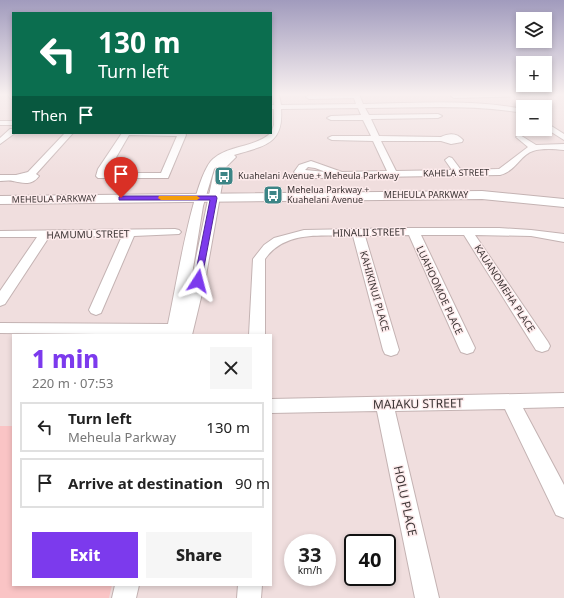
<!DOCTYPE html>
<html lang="en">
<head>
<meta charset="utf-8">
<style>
	:root { --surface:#fff; --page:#f6f6f6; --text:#222; --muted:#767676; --line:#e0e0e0; --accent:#7c3aed }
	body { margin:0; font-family:"Noto Sans",sans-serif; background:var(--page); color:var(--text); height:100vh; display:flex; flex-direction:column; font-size:15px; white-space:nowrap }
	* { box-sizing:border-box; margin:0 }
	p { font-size:13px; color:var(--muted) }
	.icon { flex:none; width:22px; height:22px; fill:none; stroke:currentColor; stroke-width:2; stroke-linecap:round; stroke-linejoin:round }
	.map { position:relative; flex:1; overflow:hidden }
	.drawer { position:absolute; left:12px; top:334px; width:260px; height:252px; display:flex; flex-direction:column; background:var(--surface); border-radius:0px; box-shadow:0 2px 6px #0003 }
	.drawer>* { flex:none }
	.hud { position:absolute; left:12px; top:12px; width:260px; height:122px; border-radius:0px; box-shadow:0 2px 6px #0003; background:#0b6e4f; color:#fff; overflow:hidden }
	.tools { position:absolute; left:516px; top:12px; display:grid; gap:8px }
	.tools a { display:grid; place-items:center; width:36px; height:36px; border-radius:0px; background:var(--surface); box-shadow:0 2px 6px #0003; font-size:20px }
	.speed { position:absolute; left:284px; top:534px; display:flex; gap:8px; font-size:20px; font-weight:700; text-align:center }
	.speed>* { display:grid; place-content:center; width:52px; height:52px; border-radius:50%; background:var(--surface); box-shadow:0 2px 6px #0003; line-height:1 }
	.speed small { font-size:10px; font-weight:400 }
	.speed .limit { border:2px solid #111; border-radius:6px; background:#fff; color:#111 }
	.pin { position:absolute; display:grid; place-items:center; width:34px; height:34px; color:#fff; margin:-41px -17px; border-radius:50% 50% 50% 0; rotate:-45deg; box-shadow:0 0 4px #0007 }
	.pin .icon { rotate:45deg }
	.me { position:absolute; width:44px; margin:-22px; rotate:9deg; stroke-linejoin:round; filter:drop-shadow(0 0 3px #0008) }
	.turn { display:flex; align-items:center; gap:14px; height:84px; padding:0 20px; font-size:18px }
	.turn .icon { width:52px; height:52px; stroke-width:2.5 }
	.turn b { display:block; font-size:28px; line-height:34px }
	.then { display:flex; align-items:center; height:38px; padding:0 20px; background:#0003; gap:8px; font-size:15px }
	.round { display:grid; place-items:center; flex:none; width:42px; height:42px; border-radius:0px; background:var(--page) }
	.head { display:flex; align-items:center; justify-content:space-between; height:68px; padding:0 20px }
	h1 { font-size:24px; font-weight:800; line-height:30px; color:var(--accent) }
	.primary-button { display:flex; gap:8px; margin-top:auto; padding:8px 20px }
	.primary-button a { flex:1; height:46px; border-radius:0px; background:var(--accent); color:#fff; font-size:16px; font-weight:800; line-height:46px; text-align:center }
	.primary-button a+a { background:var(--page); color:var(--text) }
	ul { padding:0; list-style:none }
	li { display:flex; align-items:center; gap:12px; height:50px; margin:0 8px 6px; padding:0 12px; border:2px solid var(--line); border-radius:0px }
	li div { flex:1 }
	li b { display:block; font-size:15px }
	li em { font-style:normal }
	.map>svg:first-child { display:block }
</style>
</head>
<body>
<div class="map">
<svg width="564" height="598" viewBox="0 0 564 598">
	<rect width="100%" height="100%" fill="#f0dede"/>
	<path fill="#fac4c5" d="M0 426H13V585H112L109 598H0Z"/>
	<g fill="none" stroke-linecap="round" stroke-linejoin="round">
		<g stroke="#c4b3b3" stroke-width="2">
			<path id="minor" d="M8 94H13V100L9 97Z
				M273 94H279L281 105 356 104 354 98 309 99 306 97 309 95 359 94 363 104C416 103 471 99 523 109V113C471 104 418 108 365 108L369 115 438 114 442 116 438 118 371 119 379 136 441 137C449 133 457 133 463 140L462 142 451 144 441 141H381L396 171 452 170 445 160 449 157 452 158 461 170 499 169 528 147 516 137 520 135 536 145 564 144V150C554 149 542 148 533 151 520 155 516 171 500 175L313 178 296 174 294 172 299 165 311 161 342 172 387 171 373 141 332 140 328 138 332 136H371L363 120H331L327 118 331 116 361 115 358 108 281 109C284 145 263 146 234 155L236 157 225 168 205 281 192 335 0 333V323L168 324C175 293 193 176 213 159 229 145 254 148 271 133L274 125V109H271V105H274ZM225 158 216 167 213 176 190 287 203 206 214 169ZM308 167 315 168 326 172 305 170Z
				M452 94H530L527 96 454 98 451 96Z
				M0 121H13V125H0Z
				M545 122 564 134V140L545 128Z
				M10 129H13V133H15L0 144V138Z
				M65 133H73L36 174 39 176C32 186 22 183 13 181 9 180 4 181 0 181V175H16L28 172Z
				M122 133H185L186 135 168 178H98L96 176 98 169ZM129 135 177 136 161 173H107Z
				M409 228H499L531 230 564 234V242L531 236 475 235 548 342 550 346 548 350 542 352 536 350 464 235H421L475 348 473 352 467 354 461 352 459 348 409 235 365 236 399 350 397 354 391 356 385 354 383 350 353 236C323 236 285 230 265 259V335H249L253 259 264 245 274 238 304 230Z
				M175 229 179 230 181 232 179 234 134 236 101 313 96 315 91 313 89 310 122 236 49 237 5 304 0 306V291L37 237H0V231Z
				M564 393V407L523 408 564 485V518L556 515 505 409 395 411 439 598H415L377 411 271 413V399Z
				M115 585H139L136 598H112Z
				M238 585H262L261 598H237Z"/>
		</g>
		<g stroke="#c4b3b3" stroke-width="2">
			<path id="major" d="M482 191 564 199V207L482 199 0 204V196Z"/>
		</g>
		<use href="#minor" fill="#fff" fill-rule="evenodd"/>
		<use href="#major" fill="#fff" fill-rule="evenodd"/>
	</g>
	<linearGradient id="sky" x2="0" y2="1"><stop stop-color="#a19bbd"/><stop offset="0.53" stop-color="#f8f0f0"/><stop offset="1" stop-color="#f8f0f0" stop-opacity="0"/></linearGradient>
	<rect width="564" height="178" fill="url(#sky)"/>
	<path fill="#7c3aed" stroke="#51269a" d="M121 196H216L217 198 201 283H195L194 281 210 200H119V197Z"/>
	<path fill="#f59e0b" d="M159 196H197L200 198 197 200H161L158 198Z"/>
	<defs>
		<g id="bus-square" transform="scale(1)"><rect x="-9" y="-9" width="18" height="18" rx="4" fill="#3c8586" stroke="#fdebec"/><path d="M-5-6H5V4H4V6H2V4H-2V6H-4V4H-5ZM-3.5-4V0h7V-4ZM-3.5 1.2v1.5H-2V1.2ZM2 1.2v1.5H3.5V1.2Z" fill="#fff"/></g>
	</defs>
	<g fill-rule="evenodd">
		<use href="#bus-square" x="224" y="176"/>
		<use href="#bus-square" x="273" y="195"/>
	</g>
	<g text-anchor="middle" stroke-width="3" stroke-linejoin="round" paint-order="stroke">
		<g font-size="9" fill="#3b3434" stroke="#fdebec">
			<text transform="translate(456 173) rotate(-1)" y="3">KAHELA STREET</text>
			<text x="426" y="198">MEHEULA PARKWAY</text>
			<text transform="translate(54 199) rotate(-1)" y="3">MEHEULA PARKWAY</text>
		</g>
		<g font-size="9" fill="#3b3434" stroke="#fdebec" text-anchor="start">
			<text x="238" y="179">Kuahelani Avenue + Meheula Parkway</text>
			<text x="287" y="193">Mehelua Parkway +<tspan x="287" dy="10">Kuahelani Avenue</tspan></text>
		</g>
		<g font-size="10" fill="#3b3434" stroke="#fdebec">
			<text transform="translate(369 232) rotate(-1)" y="4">HINALII STREET</text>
			<text transform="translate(88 234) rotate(-1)" y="4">HAMUMU STREET</text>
			<text transform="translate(505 288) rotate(57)" y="4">KAUANOMEHA PLACE</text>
			<text transform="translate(440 290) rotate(65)" y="4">LUAHOOMOE PLACE</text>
			<text transform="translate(375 291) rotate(74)" y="4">KAHIKINUI PLACE</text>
		</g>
		<g font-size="12" fill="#3b3434" stroke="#fdebec">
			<text transform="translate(418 404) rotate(-1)" y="4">MAIAKU STREET</text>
			<text transform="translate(405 501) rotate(78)" y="4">HOLU PLACE</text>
		</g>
	</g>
</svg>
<div class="tools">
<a><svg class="icon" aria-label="layers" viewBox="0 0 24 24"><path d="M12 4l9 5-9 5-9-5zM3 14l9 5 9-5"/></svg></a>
<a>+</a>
<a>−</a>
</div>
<div class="speed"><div>33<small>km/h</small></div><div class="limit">40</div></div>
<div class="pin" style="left:121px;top:198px;background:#d93025"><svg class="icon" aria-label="arrive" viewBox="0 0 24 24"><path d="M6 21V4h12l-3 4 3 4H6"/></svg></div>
<svg class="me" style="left:198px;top:281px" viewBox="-20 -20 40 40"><path d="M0-17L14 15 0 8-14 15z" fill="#7c3aed" stroke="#fff" stroke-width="4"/></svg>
<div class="hud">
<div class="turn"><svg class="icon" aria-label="left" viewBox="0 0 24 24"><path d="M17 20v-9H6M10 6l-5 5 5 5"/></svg><div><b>130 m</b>Turn left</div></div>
<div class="then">Then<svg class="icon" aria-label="arrive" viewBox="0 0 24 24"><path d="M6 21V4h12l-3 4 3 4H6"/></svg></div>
</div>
<section class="drawer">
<div class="head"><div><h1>1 min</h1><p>220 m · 07:53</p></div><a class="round"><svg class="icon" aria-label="close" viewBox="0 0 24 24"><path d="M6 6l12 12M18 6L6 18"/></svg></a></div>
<ul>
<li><svg class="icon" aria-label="left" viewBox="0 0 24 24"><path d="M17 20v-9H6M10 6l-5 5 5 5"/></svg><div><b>Turn left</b><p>Meheula Parkway</p></div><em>130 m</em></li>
<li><svg class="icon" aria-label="arrive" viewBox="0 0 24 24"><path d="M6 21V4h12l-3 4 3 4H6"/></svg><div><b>Arrive at destination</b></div><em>90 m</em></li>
</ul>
<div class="primary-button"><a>Exit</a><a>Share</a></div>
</section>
</div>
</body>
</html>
